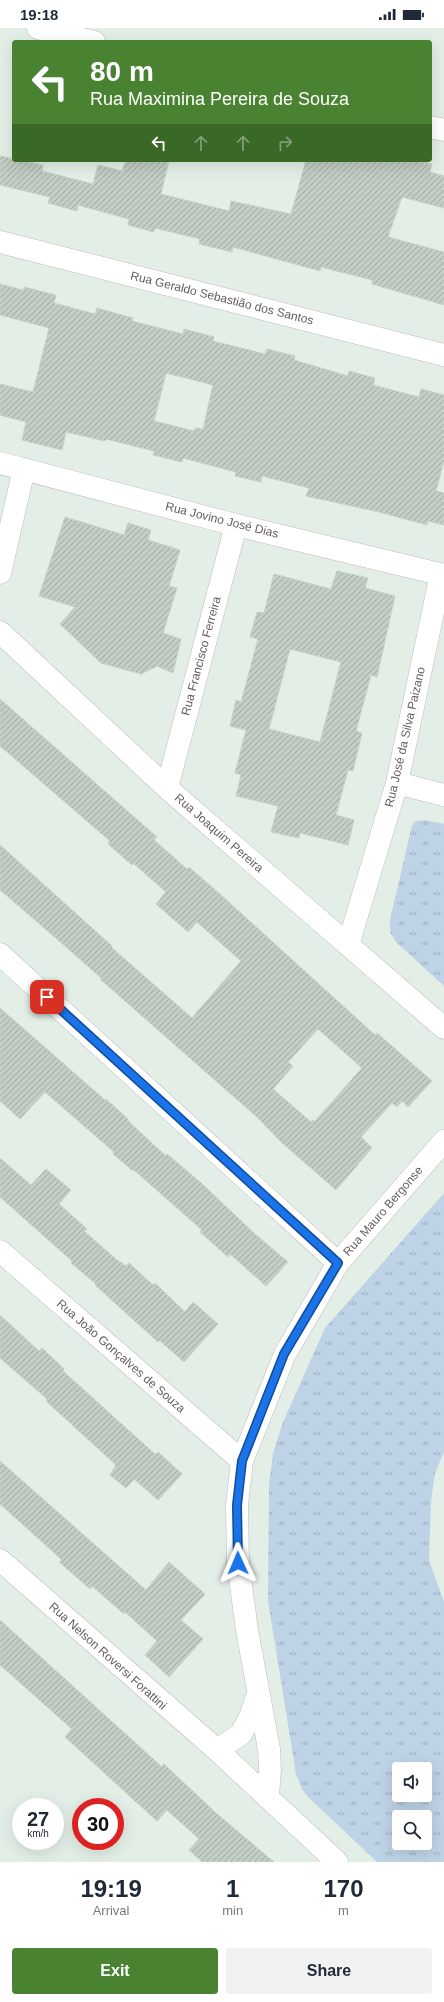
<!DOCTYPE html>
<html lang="en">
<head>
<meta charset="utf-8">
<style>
	:root { --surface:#fff; --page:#f2f2f3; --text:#1f2937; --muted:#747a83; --accent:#498231 }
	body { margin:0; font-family:Helvetica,sans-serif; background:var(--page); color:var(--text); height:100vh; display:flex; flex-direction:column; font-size:15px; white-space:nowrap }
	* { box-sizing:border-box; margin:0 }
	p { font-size:13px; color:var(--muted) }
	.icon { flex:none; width:22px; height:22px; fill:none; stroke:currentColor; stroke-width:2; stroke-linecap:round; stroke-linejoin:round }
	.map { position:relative; height:1834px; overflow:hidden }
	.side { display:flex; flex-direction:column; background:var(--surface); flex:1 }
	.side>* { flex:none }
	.banner { position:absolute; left:12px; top:12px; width:420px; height:122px; border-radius:4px; box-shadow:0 4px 16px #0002; background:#498231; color:#fff; overflow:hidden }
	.buttons { position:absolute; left:392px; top:1734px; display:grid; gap:8px }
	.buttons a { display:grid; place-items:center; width:40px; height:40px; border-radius:4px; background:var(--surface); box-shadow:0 4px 16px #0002; font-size:20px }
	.speed { position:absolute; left:12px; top:1770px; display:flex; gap:8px; font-size:20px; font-weight:700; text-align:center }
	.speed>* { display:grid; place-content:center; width:52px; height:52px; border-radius:50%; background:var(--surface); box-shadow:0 4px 16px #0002; line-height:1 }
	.speed small { font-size:10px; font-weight:400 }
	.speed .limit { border:6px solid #d22; background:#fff; color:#111 }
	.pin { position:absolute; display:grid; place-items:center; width:34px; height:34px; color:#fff; margin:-17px; border-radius:8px; box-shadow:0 2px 6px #0006 }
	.me { position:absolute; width:44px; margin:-22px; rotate:359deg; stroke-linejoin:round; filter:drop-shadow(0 0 3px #0008) }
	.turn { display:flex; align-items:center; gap:14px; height:84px; padding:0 12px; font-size:18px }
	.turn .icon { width:52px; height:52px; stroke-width:2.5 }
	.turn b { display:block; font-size:28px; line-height:34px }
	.lanes { display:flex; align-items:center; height:38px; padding:0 12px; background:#0003; justify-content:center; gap:20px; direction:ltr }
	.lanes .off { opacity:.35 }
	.eta { display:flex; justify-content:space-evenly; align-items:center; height:68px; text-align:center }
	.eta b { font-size:24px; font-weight:800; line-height:28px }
	.action { display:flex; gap:8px; margin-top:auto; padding:8px 12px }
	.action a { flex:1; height:46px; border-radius:4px; background:var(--accent); color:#fff; font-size:16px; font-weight:800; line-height:46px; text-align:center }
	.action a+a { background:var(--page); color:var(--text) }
	.status { display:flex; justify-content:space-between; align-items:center; height:28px; padding:0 20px; background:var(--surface); direction:ltr }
	.status svg { height:11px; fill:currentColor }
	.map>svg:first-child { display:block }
</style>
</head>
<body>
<div class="status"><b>19:18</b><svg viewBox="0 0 49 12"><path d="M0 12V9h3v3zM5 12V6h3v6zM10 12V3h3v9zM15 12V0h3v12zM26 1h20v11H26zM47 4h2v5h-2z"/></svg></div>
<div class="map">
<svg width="444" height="1834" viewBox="0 0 444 1834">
	<defs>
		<pattern id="grass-tufts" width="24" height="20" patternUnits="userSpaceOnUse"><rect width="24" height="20" fill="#bfd3e7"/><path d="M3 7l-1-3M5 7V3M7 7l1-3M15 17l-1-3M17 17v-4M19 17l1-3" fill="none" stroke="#9faebf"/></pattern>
		<pattern id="building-hatch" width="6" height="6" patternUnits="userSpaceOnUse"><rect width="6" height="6" fill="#c2cdc4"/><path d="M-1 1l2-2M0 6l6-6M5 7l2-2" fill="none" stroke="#a1a9a3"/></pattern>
	</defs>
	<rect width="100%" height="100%" fill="#e3efe6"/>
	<path fill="url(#grass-tufts)" fill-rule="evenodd" d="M424 792 444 796V958L396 914 390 904V892L412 797 416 793Z
		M444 1165V1424L435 1445 431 1473 429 1532 444 1574V1834H377L307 1768 302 1761 296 1746 268 1573 269 1457 273 1425 283 1394 325 1300ZM399 1741H425V1767H399ZM399 1789H425V1815H399Z"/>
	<path fill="url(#building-hatch)" stroke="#c1d4c5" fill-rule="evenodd" d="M0 128 43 137 42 143 93 156 98 137 122 143 126 132H169L161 166 229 183 231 173 291 186 306 132H415L432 136 430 144 444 148V180L402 169 388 209 444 224V277L372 256V252L321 239 320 243 233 219 232 224 199 216 200 211 155 200 154 204 128 197 129 191 78 177 77 183 48 175 50 169 0 157Z
		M0 256 23 262 24 259 56 267 54 275 95 286 97 280 133 290 132 293 183 306 184 301 214 309 213 313 265 326 267 321 295 328 294 332 348 348 349 343 375 350 373 357 419 369 421 361 444 367V433L436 463 444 465V497L428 493 427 497 379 484 306 468 309 460 262 448 261 454 235 448 236 444 228 442 183 430 182 434 153 427 154 423 106 411 105 413 66 404 62 422 22 412 26 394 0 387V356L33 364 49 300 0 287ZM166 345 213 357 203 401 195 400 194 403 154 393Z
		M65 489 124 507 128 495 151 502 148 512 180 522 169 558 177 560 163 605 181 611 173 645 157 638 141 646 101 635 60 596 75 579 39 568Z
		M337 543 368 550 365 560 395 568 377 649 371 647 356 703 362 705 353 743 348 742 336 787 354 792 348 817 300 805 299 810 271 804 278 778 236 768 241 747 235 745 246 702 230 698 236 672 241 674 258 611 250 609 257 584 264 585 274 546 331 561ZM290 621 341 634 320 714 269 701Z
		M0 671 157 809 154 812 187 841 189 839 221 867 375 1007 377 1005 432 1053 408 1079 402 1073 397 1079 392 1075 361 1109 372 1120 336 1162 280 1113 258 1090 100 951 101 950 65 918 0 862V817L112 918 111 919 192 990 241 933 197 894 188 904 156 876 166 864 133 835 132 837 108 816 110 813 0 718ZM318 1001 362 1040 315 1093 313 1092 311 1094 273 1061 293 1038 288 1034Z
		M0 980 105 1072 106 1071 129 1092 128 1093 166 1128 167 1126 200 1154 255 1206 288 1234 266 1258 230 1226 228 1229 200 1204 202 1202 134 1142 133 1143 113 1126 114 1124 45 1064 20 1091 0 1073Z
		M0 1130 31 1157 46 1141 71 1162 59 1176 87 1201 84 1203 117 1232 126 1238 129 1235 153 1257 155 1255 185 1284 193 1274 218 1296 184 1334 159 1312 158 1314 95 1257 96 1256 71 1235 72 1233 0 1169Z
		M0 1287 39 1323 42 1320 64 1341 63 1343 156 1427 158 1424 182 1446 158 1472 134 1451 126 1460 110 1447 116 1437 46 1373 47 1371 0 1330Z
		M0 1433 146 1562 169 1534 205 1566 181 1592 203 1611 169 1649 145 1627 157 1613 125 1584 124 1586 92 1558 90 1561 59 1534 62 1532 0 1476Z
		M0 1592 162 1739 164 1736 216 1785 274 1834H202L189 1822 199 1811 167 1782 157 1793 65 1709 72 1701 0 1637Z"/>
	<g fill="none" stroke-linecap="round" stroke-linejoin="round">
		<g stroke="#c0b8bf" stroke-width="23">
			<path id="minor" d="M38 0 94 14
				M430 99 444 102
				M0 214 444 327
				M0 435 236 497 444 547
				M0 545 24 441
				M0 604 167 760 444 1000
				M397 755 444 767
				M167 760 236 497
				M348 917 397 755 441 546
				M0 926 338 1235
				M0 1223 242 1433
				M0 1532 217 1722 337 1834
				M217 1722 241 1706 250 1689 258 1666
				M268 1768 270 1742 269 1721 247 1602 238 1535 237 1477 242 1433 285 1326 338 1235 444 1113"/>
		</g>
		<use href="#minor" stroke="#fff" stroke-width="22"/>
	</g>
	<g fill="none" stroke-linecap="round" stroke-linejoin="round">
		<g stroke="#114b97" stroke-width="10">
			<path id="route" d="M47 969 338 1235 284 1326 242 1433 237 1477 238 1535"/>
		</g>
		<use href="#route" stroke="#1a73e8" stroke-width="7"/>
	</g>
	<g text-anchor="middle" stroke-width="4" stroke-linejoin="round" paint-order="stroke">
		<g font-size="12" fill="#655b64" stroke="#fff">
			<text transform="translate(222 270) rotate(14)" y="4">Rua Geraldo Sebastião dos Santos</text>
			<text transform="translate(222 492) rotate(14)" y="4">Rua Jovino José Dias</text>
			<text transform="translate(201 628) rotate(-75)" y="4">Rua Francisco Ferreira</text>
			<text transform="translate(405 709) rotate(-77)" y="4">Rua José da Silva Paizano</text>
			<text transform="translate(219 805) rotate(41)" y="4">Rua Joaquim Pereira</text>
			<text transform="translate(383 1183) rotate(-49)" y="4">Rua Mauro Bergonse</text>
			<text transform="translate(121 1328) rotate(41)" y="4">Rua João Gonçalves de Souza</text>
			<text transform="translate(108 1628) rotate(42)" y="4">Rua Nelson Roversi Forattini</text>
		</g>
	</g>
</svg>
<div class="buttons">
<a><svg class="icon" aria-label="sound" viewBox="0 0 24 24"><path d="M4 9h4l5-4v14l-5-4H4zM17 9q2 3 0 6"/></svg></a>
<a><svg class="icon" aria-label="search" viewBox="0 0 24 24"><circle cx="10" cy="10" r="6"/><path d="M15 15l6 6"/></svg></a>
</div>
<div class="speed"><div>27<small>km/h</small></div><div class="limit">30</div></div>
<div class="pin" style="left:47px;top:969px;background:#d93025"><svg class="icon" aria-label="arrive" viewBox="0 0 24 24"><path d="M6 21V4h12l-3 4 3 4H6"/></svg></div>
<svg class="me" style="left:238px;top:1535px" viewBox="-20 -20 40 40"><path d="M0-17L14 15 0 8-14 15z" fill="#1a73e8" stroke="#fff" stroke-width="4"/></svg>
<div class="banner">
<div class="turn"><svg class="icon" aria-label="left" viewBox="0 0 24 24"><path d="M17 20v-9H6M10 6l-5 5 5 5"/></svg><div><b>80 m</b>Rua Maximina Pereira de Souza</div></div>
<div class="lanes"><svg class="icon" aria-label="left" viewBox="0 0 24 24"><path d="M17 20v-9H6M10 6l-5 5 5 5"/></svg><svg class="icon off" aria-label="ahead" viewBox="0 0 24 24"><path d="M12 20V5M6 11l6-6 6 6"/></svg><svg class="icon off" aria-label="ahead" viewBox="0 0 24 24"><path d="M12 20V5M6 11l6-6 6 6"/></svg><svg class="icon off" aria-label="right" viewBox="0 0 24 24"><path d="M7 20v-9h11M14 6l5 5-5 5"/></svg></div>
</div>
</div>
<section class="side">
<div class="eta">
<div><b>19:19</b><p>Arrival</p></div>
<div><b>1</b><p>min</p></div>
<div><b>170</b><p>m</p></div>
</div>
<div class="action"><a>Exit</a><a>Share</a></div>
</section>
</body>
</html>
